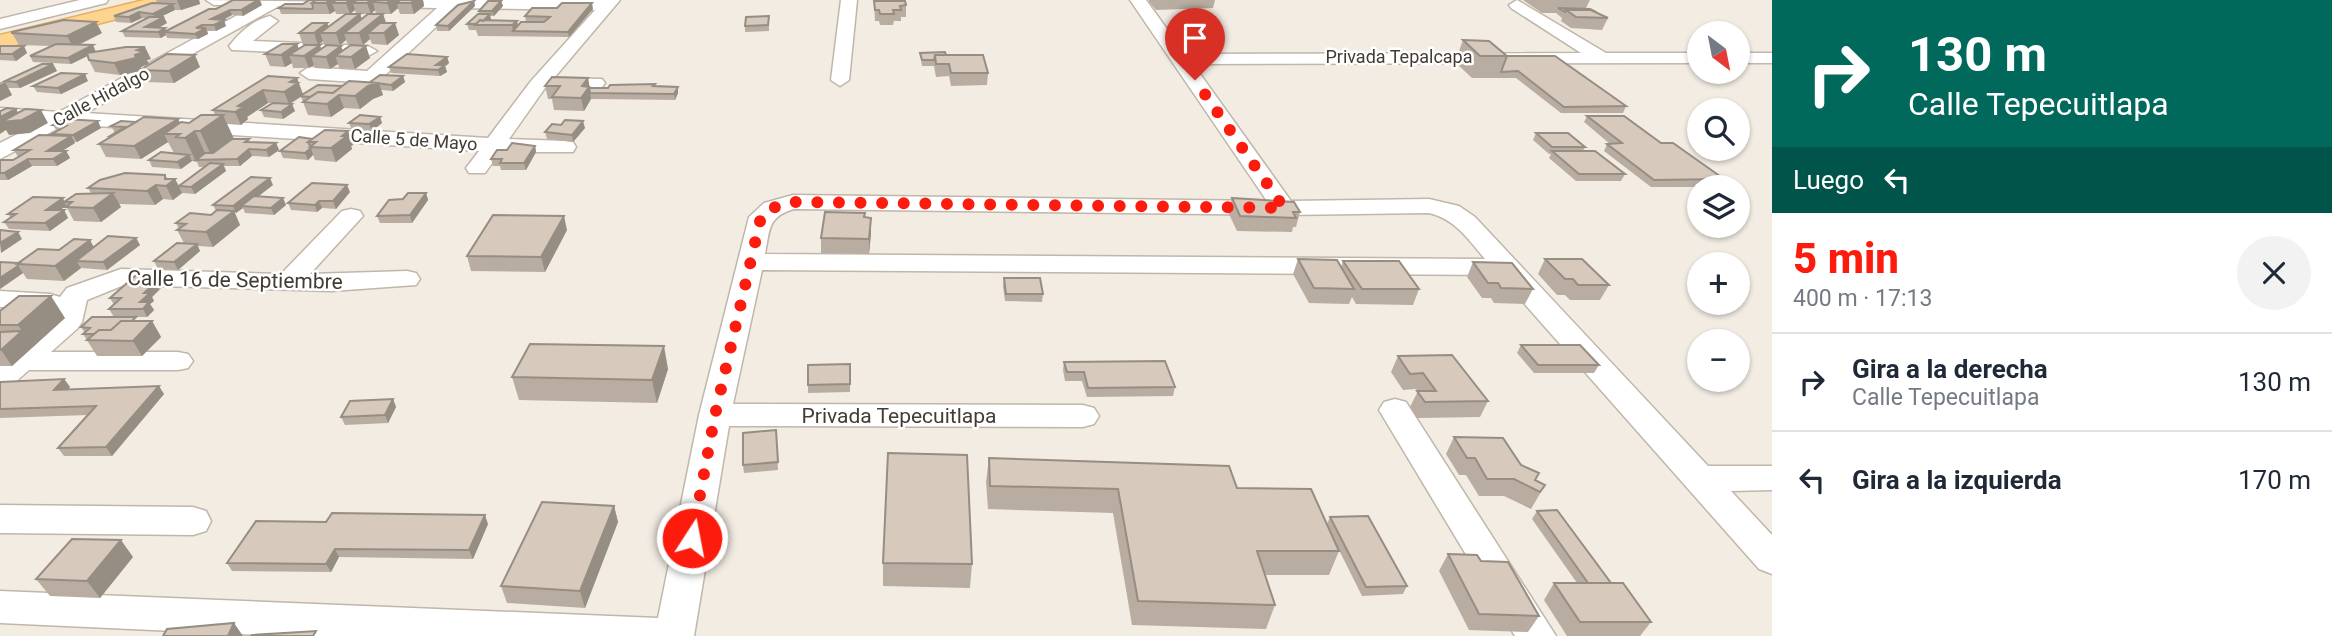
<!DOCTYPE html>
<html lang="es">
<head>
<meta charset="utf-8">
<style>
	:root { --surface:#fff; --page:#f2f2f3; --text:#1f2937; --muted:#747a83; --line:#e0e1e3; --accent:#fd1b0e }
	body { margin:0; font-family:Roboto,sans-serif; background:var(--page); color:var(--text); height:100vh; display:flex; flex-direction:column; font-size:26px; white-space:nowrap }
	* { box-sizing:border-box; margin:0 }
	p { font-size:23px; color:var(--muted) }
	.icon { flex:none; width:38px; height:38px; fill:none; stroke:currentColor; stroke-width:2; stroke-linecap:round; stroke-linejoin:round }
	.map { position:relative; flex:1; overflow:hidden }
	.details { display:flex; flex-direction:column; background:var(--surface); width:560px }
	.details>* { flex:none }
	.guide { background:#00695c; color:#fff; overflow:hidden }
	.needle { width:46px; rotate:148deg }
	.fabs { position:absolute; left:1687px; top:21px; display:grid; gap:14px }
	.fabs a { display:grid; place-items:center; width:63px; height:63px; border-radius:50%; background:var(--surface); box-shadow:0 2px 5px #0004; font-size:35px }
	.pin { position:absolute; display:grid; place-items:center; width:60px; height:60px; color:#fff; margin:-72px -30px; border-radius:50% 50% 50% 0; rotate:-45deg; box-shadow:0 0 7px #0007 }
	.pin .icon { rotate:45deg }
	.me { position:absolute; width:77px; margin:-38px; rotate:11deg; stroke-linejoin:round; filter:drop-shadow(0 0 5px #0008) }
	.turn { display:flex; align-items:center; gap:24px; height:147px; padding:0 21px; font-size:32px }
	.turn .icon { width:91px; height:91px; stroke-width:2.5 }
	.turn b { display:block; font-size:49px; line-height:60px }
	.then { display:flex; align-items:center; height:66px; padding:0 21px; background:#0003; gap:14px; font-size:26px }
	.round { display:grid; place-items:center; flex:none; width:74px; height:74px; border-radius:37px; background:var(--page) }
	.summary { display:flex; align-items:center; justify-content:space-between; height:119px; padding:0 21px }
	h1 { font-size:42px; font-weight:800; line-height:52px; color:var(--accent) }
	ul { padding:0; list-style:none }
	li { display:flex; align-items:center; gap:21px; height:98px; padding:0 21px; border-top:2px solid var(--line) }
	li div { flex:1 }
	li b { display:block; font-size:26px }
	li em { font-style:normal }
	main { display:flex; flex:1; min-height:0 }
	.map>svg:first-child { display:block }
</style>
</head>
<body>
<main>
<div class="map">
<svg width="1772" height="636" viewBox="0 0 1772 636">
	<rect width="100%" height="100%" fill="#f2ece3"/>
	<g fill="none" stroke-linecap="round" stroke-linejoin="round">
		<g stroke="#c0b6a9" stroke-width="3">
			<path id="minor" d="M80 0H108L106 3 0 29V19Z
				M206 0 352 2 344 7 279 6 86 113 488 138 531 81 595 10 456 8 379 81 367 91 360 93 350 87 355 82 309 79 300 73 309 67 367 71 437 8 385 7 379 5 378 0H620L554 78 602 79 605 83 602 87 545 88 509 139 565 141 573 142 576 147 573 152H500L485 173H469L466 168 479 151 66 124 0 159V143L39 123 0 120V108L59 112 256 5H214Z
				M841 0H857L849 80 840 86 831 80Z
				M1130 0H1146L1185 54 1581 53 1511 8 1509 5 1517 0 1606 53H1699V63L1193 64 1291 201 1429 199 1459 206 1475 217 1708 466H1772V490L1731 491 1772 535V574L1759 569 1499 275 762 270 733 404 1083 405 1094 408 1099 416 1094 424 1083 427 729 426 694 636H282L0 623V591L658 618 699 415 749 217 764 203 793 195 1267 201ZM794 209 1284 215 1429 213C1455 219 1469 240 1485 259L765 254C770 230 767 217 794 209Z
				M270 16 278 21 253 41 368 46 377 51 368 56 232 50 229 46C240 32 253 20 270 16Z
				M1738 53H1772V63H1738Z
				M351 209 360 211 363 216 310 274 407 271 416 273 420 279 416 285 332 291 124 285 87 300 82 322 78 328 51 352H178L188 354 193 361 188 368 178 370H29L11 386 0 389V363L54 319 56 309 0 307V291L50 294 60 297 67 288 121 269 281 274 342 211Z
				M1395 399 1406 402 1556 636H1515L1379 410 1384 402Z
				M0 505 193 507 206 511 211 521 206 531 193 535 0 533Z"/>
		</g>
		<g stroke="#e5af5e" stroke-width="3">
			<path id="major" d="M144 0H178L175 4 0 49V35Z"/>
		</g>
		<use href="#minor" fill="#fff" fill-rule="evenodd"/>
		<use href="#major" fill="#ffd48f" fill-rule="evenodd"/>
	</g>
	<path fill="#b9ada1" d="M156 0H199L200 4 181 10H175L160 17 167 23 158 28H165L166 31 216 9 262 5 243 16 232 15 223 20 226 26 216 31H207L208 34 198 39 167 38 166 35 161 38 125 37 122 31 146 18H142L131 23 116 22 114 16 157 4Z
		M309 0H423L424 6 414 14H400L398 8 391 14H376L375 10 371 14H356L355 10 350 14H336L335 11 330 14H281L279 8 303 4Z
		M1149 0H1215L1213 8 1156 10 1149 2Z
		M1523 0H1590L1586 8 1608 18 1602 30 1571 28 1561 21 1562 18 1556 13H1542Z
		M474 1 475 6 449 31H437L436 25Z
		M501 1 503 6 494 16H490L491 20 490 21H517L518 26 526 22 525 16 593 9 569 37 478 36 476 30H469L467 24 479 14V11Z
		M874 1 906 5V17H901V21H894L893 25H880L879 21H875Z
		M360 14 362 19 383 14 386 23 399 35 387 45 372 44 370 39 363 45H348L346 40 340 45H324L323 41 318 45H303L299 33 327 23 329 27Z
		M769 16V31L745 32V26Z
		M12 33H102L79 45 96 52 151 59 147 60 141 67 142 69 200 67 174 83 146 82 140 71 120 75 95 72 87 56 71 64 33 62 30 56 50 46 19 45Z
		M1463 40 1507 56 1626 106 1623 113H1561L1516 78H1472L1455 62Z
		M297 44 299 49 343 50 370 58 355 69 339 68 338 64 330 69 315 68 314 65 309 68H293L292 63 285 67 270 66 265 54Z
		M0 46 27 53 16 61 0 60Z
		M920 53 946 55 988 73 987 85 951 86 949 76 936 77 934 66H922Z
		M447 57 449 63 445 66 447 72 440 76 391 73 389 67Z
		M53 64 57 71 20 88H8L12 95 0 101V82H5Z
		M268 76 297 78 303 94 403 76 405 82 393 91 381 90 383 95 373 99 360 109 344 108 331 117 308 115 301 97 290 104 295 111 283 119 264 117 261 110 272 103H268L247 117 248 119 241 125 227 124 234 139H249L250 142 276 143 279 150 269 157 252 156 240 166H224L226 171 195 194 182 193 173 200 163 199 155 205 119 204 121 207 101 222 74 221 66 206 60 210H64L68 218 50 231 9 229 4 222 10 217 8 214 65 201 91 193 88 188 167 179H175L179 186 206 167H199L197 162 192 161 181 169 152 167 149 160 174 153 168 142 141 159 106 157 99 144 115 133 111 126 136 122 178 119 180 123H189L215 115 213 110Z
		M588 78 590 88H608L655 84V86L678 93 675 100 591 99 584 111 554 110 552 99H548L545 86Z
		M88 81 61 94 37 92 33 86Z
		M1587 116 1661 143 1724 179 1720 187H1651L1604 151 1607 144H1610L1584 122Z
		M380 117 382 123 372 131 352 130 349 123Z
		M53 125 101 128 77 142H74L75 143 62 151H66L70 158 57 166H32L8 180H0V160H13L18 157 14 150 53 136 52 134 57 131Z
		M561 125 585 128 573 142 547 139 545 132Z
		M348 131 353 145 351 146 352 149 336 162 315 160 313 155 308 160 283 158 280 151 312 139Z
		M1536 133 1585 147 1583 151 1625 174 1621 181H1576L1549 158 1551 154H1549L1533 140Z
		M535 146 536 152 526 170H501L500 166H493L491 159 507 150Z
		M273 185 258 196 286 205 274 215 245 213 243 208 235 213 240 225 213 247 198 246 200 251 178 270 158 269 154 261 184 243 177 230 179 229 176 223 211 215 216 211 213 205Z
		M350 192 336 209 322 208 317 212 291 210 288 203Z
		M426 193 428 200 412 223H380L377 216 403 199Z
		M1232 198 1300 212 1296 227H1293L1292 232 1237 231 1228 212Z
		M865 217 871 233 869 254 821 253V238Z
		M567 230 545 272 471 271 467 256Z
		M136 238 140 245 107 270 81 268 64 281 27 279 23 273 0 289 19 263 59 250 94 247Z
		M1298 259 1341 267 1343 261 1419 289 1413 305 1356 304 1352 297 1349 304 1309 303 1293 274Z
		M1545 259 1609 285 1600 300H1570L1565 295H1557L1538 274Z
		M1473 262 1533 289 1525 304 1494 303 1491 298H1482L1467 277Z
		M1004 278 1043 294 1042 302 1005 301 1003 286Z
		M166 283 152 297 154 301 150 304 154 310 147 317H114L109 309 114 305 110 298Z
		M0 311 65 318 12 366H0Z
		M138 321H152L161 337 142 356H97L83 334 85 333 81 327Z
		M1521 345 1599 365 1594 373H1534L1517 353Z
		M1398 356 1488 401 1480 417 1417 418 1410 407 1418 391 1416 389 1403 390 1391 372Z
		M1064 362 1175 387 1173 396 1087 397 1082 381H1065L1063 370Z
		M850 364V392L808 393V385Z
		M668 369 657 403 519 400 512 377Z
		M64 379 70 387 68 389 164 394 112 456H64L58 448 88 415 0 418V382Z
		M393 399 396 407 388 423 345 425 341 417Z
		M776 430 778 470 744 473 743 465Z
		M1454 437 1521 465 1535 481 1545 485 1531 509 1504 496H1479L1466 475H1459L1446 454Z
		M989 458 1237 488 1327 524 1330 517 1407 586 1403 594 1362 596 1338 548 1339 551 1329 575H1265L1275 605 1266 629 1132 625 1113 513 988 509 986 482Z
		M614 506 618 522 585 608 507 603 501 586Z
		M1537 511 1651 622 1640 636H1567L1544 600 1554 583H1577L1532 519Z
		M488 524 473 559 339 557 331 572 232 571 227 563Z
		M1448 554 1481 561 1539 616 1528 632 1469 630 1439 571Z
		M133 557 100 598 50 596 36 579Z
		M883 563 972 564 970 588 883 586Z"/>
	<path fill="#968d83" d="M177 0H199L200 4 181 10Z
		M258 0H260L262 5 243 16 241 10Z
		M330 0H340L332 3 335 11 330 14 326 3Z
		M350 0H360L353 3 355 10 350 14 346 3Z
		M371 0H380L373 2 375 10 371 14 367 3Z
		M390 0H399L397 3 398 8 391 14 387 3Z
		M415 0H423L424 6 414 14 411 3Z
		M474 1 475 6 449 31 448 26Z
		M501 1 503 6 494 16 492 11Z
		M592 3 593 9 569 37 568 32Z
		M173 4 175 10 156 19 153 14Z
		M230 10 232 15 214 25 211 19Z
		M139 12 142 18 131 23 129 17Z
		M360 14 364 26 344 33 346 40 340 45 336 33Z
		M383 14 387 26 368 33 370 39 363 45 359 33Z
		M490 14 491 20 486 25 480 24Z
		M164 17 167 23 151 32 145 27Z
		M224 20 226 26 216 31 214 25Z
		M517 21 519 31H513L512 25Z
		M96 22 102 33 73 47 67 36Z
		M327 23 331 33H320L323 41 318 45 314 33Z
		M395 23 399 35 387 45 384 33Z
		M202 25 204 29 206 28 208 34 198 39 195 34 196 28Z
		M165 28 167 32H164L166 35 161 38 158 32Z
		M297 44 301 56 289 55 292 63 285 67 281 55Z
		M93 45 96 52 71 64 68 58Z
		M320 45 324 57 311 56 314 65 309 68 304 56Z
		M24 46 27 53 16 61 12 54Z
		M341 46 345 56H335L338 64 330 69 326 57Z
		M366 46 370 58 355 69 351 57Z
		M145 47 151 59 147 60 149 64 141 67 142 71 120 75 114 63 135 55 137 50Z
		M195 55 200 67 174 83 169 71Z
		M447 57 449 63 445 66 447 72 440 76 436 65Z
		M53 64 57 71 20 88 16 82Z
		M85 74 88 81 61 94 58 88Z
		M403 76 405 82 393 91 391 85Z
		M297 78 303 95 289 104 284 92 290 82Z
		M588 78 591 99 584 111 581 98 582 86Z
		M5 82 12 95 0 101V85Z
		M379 83 383 95 373 99 360 109 355 96 368 86Z
		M678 87V93L675 100 674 94Z
		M263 90 268 103 247 117 248 119 241 125 235 112 238 106Z
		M339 95 344 108 331 117 327 104Z
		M292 104 295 111 283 119 281 112Z
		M16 109 23 120 41 110 48 123 30 133 9 135 6 130 0 134V115Z
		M223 115 234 139 211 155 200 131Z
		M380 117 382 123 372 131 369 124Z
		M178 119 184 132 164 134 168 142 141 159 134 146Z
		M98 121 101 128 77 142 73 135Z
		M583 121 585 128 573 142 572 135Z
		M195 131 206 155 196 160V162L185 138Z
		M348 131 353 145 351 146 352 149 336 162 331 148 342 136Z
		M71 136 75 143 51 158 47 151Z
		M276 143 279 150 269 157 266 150Z
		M535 146 536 152 526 170 524 163Z
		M311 148 313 155 308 160 305 153Z
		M249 149 252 156 240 166 237 159Z
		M66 151 70 158 57 166 53 159Z
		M189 155 192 161 181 169 177 162Z
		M28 159 32 166 8 180 4 173Z
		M223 164 226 171 195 194 191 187Z
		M165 175 170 183 175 179 182 193 173 200 166 186Z
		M270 178 273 185 246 206H241L243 208 236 213 233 206Z
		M156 185 163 199 155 205 147 191Z
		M347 185 350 192 336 209 333 201Z
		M113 193 121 207 101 222 93 208Z
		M426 193 428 200 412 223 410 215Z
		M63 198 66 206 50 217 46 210Z
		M283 198 286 205 274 215 271 208Z
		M319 201 322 208 317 212 315 205Z
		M64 210 68 218 50 231 45 223Z
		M234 211 240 225 213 247 206 232Z
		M564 216 567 230 545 272 541 257Z
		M871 218V233L869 254V239Z
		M18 232 22 239 1 253 0 243Z
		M136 238 140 245 107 270 103 262Z
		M90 240 98 255 76 261 81 268 64 281 55 266Z
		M197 244 200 251 178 270 174 262Z
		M18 266 23 273 0 289V278Z
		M162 276 166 283 152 297 154 301 150 304 154 310 147 317 140 302 144 293Z
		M51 296 65 318 33 347 18 325Z
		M152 321 161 337 142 356 133 341Z
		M22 331 33 347 12 366 1 350Z
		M664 346 668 369 657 403 652 380Z
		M64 379 70 387 60 398 54 390Z
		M159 386 164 394 112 456 106 447Z
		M393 399 396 407 388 423 385 415Z
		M614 506 618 522 585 608 580 591Z
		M485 515 488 524 473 559 469 550Z
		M121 540 133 557 100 598 87 581Z
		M335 549 339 557 331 572 326 564Z
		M234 623 243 636H228Z"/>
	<path fill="#d7c9bb" stroke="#968d83" stroke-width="2" d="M233 0H258L241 10H230L211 19 224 20 214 25H202L196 28H206L195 34 164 32 209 9H216Z
		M309 0H316L312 3 313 8 312 9 279 8 285 4H303Z
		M316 0H330L326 3H312Z
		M336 0H350L346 3H332Z
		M357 0H371L367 3H353Z
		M376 0H390L387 3 373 2Z
		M400 0H415L411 3H397Z
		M474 1 448 26 436 25 458 5Z
		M488 1H501L492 11H479Z
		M874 1H905L906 5 900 6 901 10H893L894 14H880L879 10H875Z
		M152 3 173 4 153 14 139 12 129 17 114 16Z
		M562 3H592L568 32 513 31 521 22H544L550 17 525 16 532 8H557Z
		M1558 8 1590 9 1596 12 1591 10H1566L1565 12Z
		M1566 10H1591L1608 18 1576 17Z
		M346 14H360L336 33H320Z
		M368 14H383L359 33H344Z
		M478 14H490L483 21 480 20 476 24H467Z
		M769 16 768 25 745 26 746 17Z
		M149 17H164L145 27 165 28 158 32 122 31Z
		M64 20 96 22 67 36 12 33V32Z
		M480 20 517 21 512 25H475Z
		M312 23H327L314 33H299Z
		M380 23H395L384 33H368Z
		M1463 40 1489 41 1507 56H1480Z
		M56 44 93 45 68 58 30 56Z
		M282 44H297L281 55 265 54Z
		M305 45H320L304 56 289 55Z
		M327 45 341 46 326 57 311 56Z
		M351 45 366 46 351 57 335 56Z
		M0 46H24L12 54H0Z
		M126 47H145L137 50 144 52 135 55 136 58 114 63 89 60 87 53Z
		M945 52 946 55H935L934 60H922L920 53Z
		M167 54 195 55 169 71 140 70Z
		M407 54 447 57 436 65H445L438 70 389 67Z
		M935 55H983L988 73H951L949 64H936Z
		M1507 56H1555L1626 106 1564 107 1518 71 1501 72Z
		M42 64H53L16 82 5 81Z
		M61 73 85 74 58 88 33 86Z
		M380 75 403 76 391 85 370 82Z
		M268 76 297 78 290 82 298 83 284 92 263 90 238 106 243 107 235 112 213 110Z
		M552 77 588 78 582 86 589 87 581 98 552 97 560 86H545Z
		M349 81 379 83 368 86 355 96 339 95 327 104 303 102 318 92 333 93Z
		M655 84 653 86 678 87 674 94 590 93 589 88H608L610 85Z
		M318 85 342 86 333 93 318 92 310 97 300 96Z
		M273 103 292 104 281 112 261 110Z
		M7 108 16 109 0 117V111Z
		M25 109 41 110 22 120 1 122Z
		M201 115H223L200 131H195L185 138 176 137 180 134H164L181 122 189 123Z
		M360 115 380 117 369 124 349 123Z
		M1587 116H1624L1661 143H1673L1724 179 1654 180 1607 144 1622 143Z
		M144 117 178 119 134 146 99 144Z
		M65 119 98 121 73 135 52 134 66 126 53 125Z
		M565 120 583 121 572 135 545 132 552 124 561 125Z
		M121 121 136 122 112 136H110L125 127 111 126Z
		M325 130 348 131 342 136H347L331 148 310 147 316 142H308Z
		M1536 133H1568L1585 147H1552Z
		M39 135 71 136 47 151H66L53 159H28L4 173H0V160H13L30 150H14Z
		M299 137 312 139 308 142 311 148 305 153 280 151Z
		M232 139H249L245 142 276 143 266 150 249 149 237 159 196 160 205 153H213Z
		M512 143 535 146 524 163H500L502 159H491L497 150H507Z
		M1552 151H1595L1625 174H1579Z
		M161 152 189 155 177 162 149 160Z
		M210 163 223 164 191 187 179 186Z
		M125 173 165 175V179H175L166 186 156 185 147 191 88 188 100 180Z
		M251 177 270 178 233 206 213 205Z
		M312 183 347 185 333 201H319L315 205 288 203Z
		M113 193 93 208 66 207 72 202H64L76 194Z
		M408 193H426L410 215 377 216 389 200 403 199Z
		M254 196 283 198 271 208 241 206Z
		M33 197 63 198 46 210H64L45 223 4 222 16 214H8Z
		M1232 198 1294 202 1300 212H1293L1296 218 1240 216Z
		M217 210 234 211 206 232 177 230 186 224 176 223 190 213 211 215Z
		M825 212 865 213 864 217 871 218 869 239 821 238Z
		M493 215 564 216 541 257 467 256Z
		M0 230 18 232 0 243Z
		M108 236 136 238 103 262 76 261Z
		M74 239 90 240 55 266 17 264 38 249 59 250Z
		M177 243 197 244 174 262 154 261Z
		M1298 259 1337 260 1354 289 1314 288Z
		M1545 259H1582L1609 285H1578L1573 279H1565Z
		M1343 261H1399L1419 289H1362Z
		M0 262 19 263 17 264 18 266 0 278Z
		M1473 262 1512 263 1533 289 1501 288 1498 283H1488Z
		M135 276H162L144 293H150L140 302H149L143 309H109L121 298H110Z
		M1004 278H1040L1043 294H1006Z
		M19 296H51L18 325H0V311Z
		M92 317H136L132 321H121L111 330H99L94 334H83L90 328 81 327Z
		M121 321H152L133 341 87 340 99 330H111Z
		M22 331 1 350H0V332Z
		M530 344 664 346 652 380 512 377Z
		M1521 345H1580L1599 365H1538Z
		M1452 355 1488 401 1425 402 1417 391H1436L1423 373 1410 374 1398 356Z
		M1165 361 1175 387 1088 388 1084 372H1067L1064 362Z
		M850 364V384L808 385V365Z
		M64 379 54 390 159 386 106 447 58 448 96 406 0 409V382Z
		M393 399 385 415 341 417 350 401Z
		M776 430 778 462 743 465V433Z
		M1454 437 1503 438 1521 465 1539 473 1535 480 1545 485 1540 492 1514 479H1487L1475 458H1467Z
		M888 453 967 455 972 564 883 563Z
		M989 458 1229 466 1237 488 1311 489 1339 551H1257L1275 605 1138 601 1118 489 990 486Z
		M542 502 614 506 580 591 501 586Z
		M1557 510 1611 583H1588L1537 511Z
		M332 513 485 515 469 550 335 549 326 564 227 563 256 521 326 522Z
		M1368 516 1407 586 1366 587 1330 517Z
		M72 539 121 540 87 581 36 579Z
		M1448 554 1477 555 1481 561 1508 562 1539 616 1479 614Z
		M1554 583H1623L1651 622H1580Z
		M234 623 228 636H163L167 629Z
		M316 631 313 636H251L252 635Z"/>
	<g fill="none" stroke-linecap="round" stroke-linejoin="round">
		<path stroke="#fd1b0e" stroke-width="12" stroke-dasharray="0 21.6" d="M692 538 715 415 761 217 772 208 793 202 1284 208 1195 80"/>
	</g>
	<g text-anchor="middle" stroke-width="5" stroke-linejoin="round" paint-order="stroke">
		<g font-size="18" fill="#443c33" stroke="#fff">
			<text x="1399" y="63">Privada Tepalcapa</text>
			<text transform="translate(101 97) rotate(-28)" y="6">Calle Hidalgo</text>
			<text transform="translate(414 140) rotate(4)" y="6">Calle 5 de Mayo</text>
		</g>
		<g font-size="21" fill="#443c33" stroke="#fff">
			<text transform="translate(235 280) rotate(1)" y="7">Calle 16 de Septiembre</text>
			<text x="899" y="423">Privada Tepecuitlapa</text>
		</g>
	</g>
</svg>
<div class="fabs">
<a><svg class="needle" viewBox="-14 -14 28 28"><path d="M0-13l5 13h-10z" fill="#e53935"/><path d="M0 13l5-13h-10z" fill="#747a83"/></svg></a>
<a><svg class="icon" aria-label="search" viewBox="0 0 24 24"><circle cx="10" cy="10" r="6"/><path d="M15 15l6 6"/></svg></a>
<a><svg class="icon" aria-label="layers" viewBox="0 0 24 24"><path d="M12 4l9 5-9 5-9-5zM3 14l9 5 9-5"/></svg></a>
<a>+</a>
<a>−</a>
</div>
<div class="pin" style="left:1195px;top:80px;background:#d93025"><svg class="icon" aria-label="arrive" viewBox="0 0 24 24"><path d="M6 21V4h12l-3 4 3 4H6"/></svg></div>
<svg class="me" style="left:692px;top:538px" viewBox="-20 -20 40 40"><circle r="17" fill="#fd1b0e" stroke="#fff" stroke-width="3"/><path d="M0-11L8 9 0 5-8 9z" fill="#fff"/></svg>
</div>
<section class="details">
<div class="guide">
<div class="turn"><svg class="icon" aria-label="right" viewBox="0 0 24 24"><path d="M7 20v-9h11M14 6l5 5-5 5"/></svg><div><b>130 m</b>Calle Tepecuitlapa</div></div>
<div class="then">Luego<svg class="icon" aria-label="left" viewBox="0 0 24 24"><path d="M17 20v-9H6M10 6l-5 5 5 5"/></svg></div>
</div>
<div class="summary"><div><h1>5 min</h1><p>400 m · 17:13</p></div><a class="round"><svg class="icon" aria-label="close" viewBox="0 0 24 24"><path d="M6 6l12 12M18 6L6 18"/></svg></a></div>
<ul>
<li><svg class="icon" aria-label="right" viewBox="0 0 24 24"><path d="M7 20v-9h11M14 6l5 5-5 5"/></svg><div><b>Gira a la derecha</b><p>Calle Tepecuitlapa</p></div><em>130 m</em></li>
<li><svg class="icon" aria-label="left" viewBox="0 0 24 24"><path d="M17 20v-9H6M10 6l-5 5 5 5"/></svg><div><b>Gira a la izquierda</b></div><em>170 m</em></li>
</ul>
</section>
</main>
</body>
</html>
